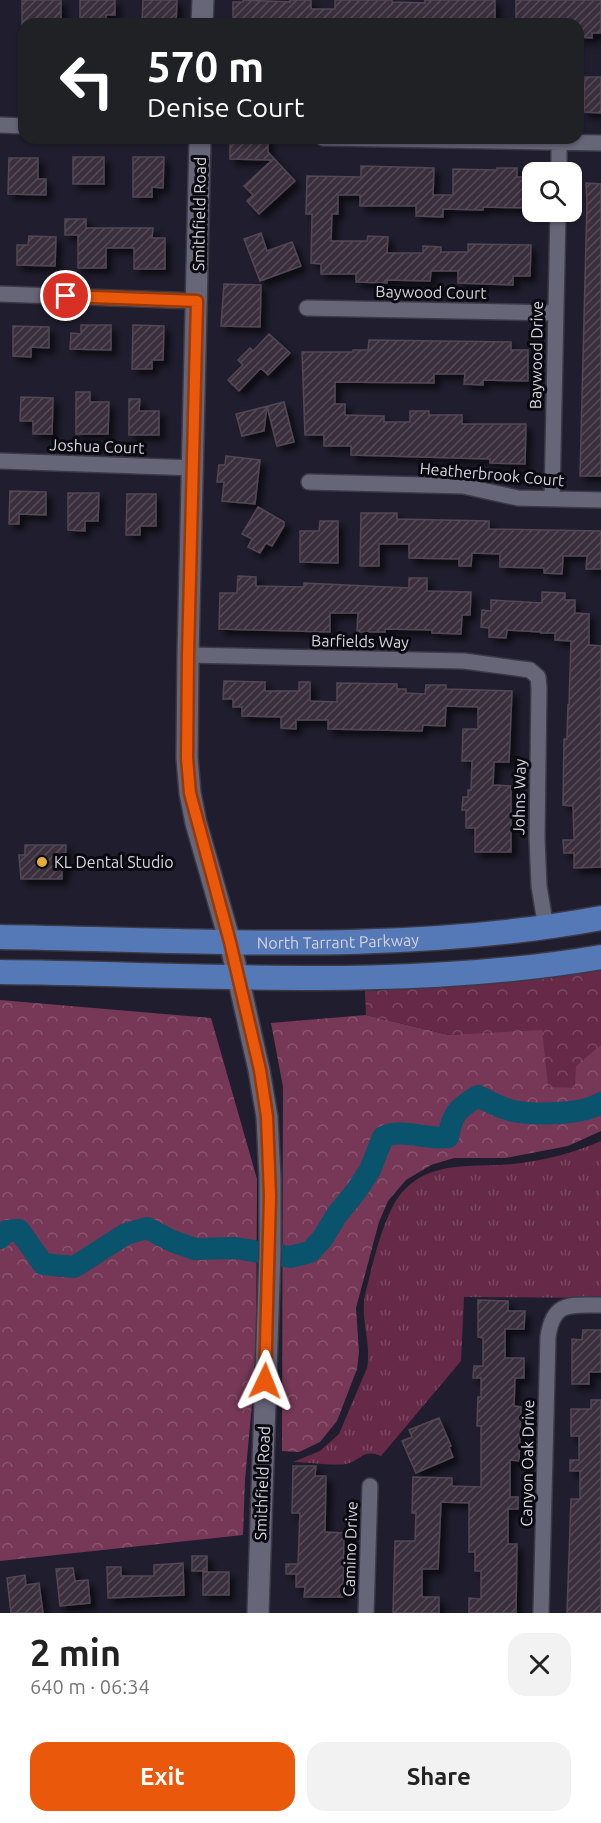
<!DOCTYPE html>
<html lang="en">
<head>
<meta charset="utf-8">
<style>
	:root { --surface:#fff; --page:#f2f2f2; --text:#222; --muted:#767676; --accent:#ea580c }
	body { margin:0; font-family:Ubuntu,sans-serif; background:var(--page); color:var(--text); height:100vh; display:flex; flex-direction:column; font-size:22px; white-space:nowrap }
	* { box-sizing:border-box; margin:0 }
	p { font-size:20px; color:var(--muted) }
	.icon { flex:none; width:33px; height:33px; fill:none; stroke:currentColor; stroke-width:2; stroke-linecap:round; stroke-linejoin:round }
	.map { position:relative; height:1613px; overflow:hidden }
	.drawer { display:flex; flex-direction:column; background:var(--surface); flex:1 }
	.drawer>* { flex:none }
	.hud { position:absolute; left:18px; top:18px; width:566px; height:126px; border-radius:18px; box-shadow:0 2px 4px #0004; background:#202124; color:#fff; overflow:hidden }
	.controls { position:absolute; left:522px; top:162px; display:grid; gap:12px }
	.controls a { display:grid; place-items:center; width:60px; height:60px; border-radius:12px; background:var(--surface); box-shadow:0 2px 4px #0004; font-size:30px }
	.pin { position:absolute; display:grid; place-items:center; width:51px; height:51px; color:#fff; margin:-26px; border:3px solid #fff; border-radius:50%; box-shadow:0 2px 6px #0007 }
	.me { position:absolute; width:66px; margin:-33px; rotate:2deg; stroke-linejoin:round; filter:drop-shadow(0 0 4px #0008) }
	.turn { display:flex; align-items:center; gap:21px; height:126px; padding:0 30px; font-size:27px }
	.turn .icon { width:78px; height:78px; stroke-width:2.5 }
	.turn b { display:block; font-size:42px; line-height:51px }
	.round { display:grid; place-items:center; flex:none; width:63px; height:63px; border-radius:18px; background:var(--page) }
	.headline { display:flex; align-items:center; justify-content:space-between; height:102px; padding:0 30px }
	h1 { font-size:36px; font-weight:700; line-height:45px }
	.action { display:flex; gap:12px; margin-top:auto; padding:12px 30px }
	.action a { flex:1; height:69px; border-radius:18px; background:var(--accent); color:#fff; font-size:24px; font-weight:700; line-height:69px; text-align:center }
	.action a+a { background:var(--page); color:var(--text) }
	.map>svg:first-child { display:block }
</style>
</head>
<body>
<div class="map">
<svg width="601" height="1613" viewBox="0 0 601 1613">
	<defs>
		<pattern id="grass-tufts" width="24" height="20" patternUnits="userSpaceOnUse" patternTransform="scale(1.5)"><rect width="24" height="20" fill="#662a48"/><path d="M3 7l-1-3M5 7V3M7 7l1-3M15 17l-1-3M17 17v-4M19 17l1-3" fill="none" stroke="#7b4862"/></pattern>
		<pattern id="forest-crowns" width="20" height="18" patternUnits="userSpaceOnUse" patternTransform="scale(1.5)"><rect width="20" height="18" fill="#773857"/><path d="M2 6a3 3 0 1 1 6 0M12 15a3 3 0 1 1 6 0" fill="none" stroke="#89546f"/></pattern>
		<pattern id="park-crowns" width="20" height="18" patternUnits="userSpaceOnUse" patternTransform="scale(1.5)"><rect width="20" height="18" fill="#662a48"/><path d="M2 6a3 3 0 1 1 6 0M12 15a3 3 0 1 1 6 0" fill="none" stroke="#7b4862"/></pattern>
		<pattern id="building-hatch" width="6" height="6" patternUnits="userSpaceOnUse" patternTransform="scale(1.5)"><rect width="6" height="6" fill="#3b2f3d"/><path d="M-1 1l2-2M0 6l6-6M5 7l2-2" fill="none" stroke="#564c59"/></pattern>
		<filter id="shadow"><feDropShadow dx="5.5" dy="5.5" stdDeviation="3" flood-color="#0009"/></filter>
	</defs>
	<rect width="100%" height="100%" fill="#201e2e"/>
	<path fill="url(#grass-tufts)" d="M601 1141V1298L464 1297 461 1361 381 1456C363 1448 360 1461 346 1464 334 1466 307 1462 293 1462L320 1451 339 1434 367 1368C372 1345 360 1320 365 1295 372 1267 379 1234 392 1208 420 1154 475 1170 522 1163 549 1159 576 1152 601 1141Z"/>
	<path fill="url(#forest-crowns)" d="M0 1000 211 1018 257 1179 256 1360 245 1480 243 1535 0 1561Z
		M366 1015 449 1035 512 1030 601 1028V1131L568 1146 505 1158H454L431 1165 406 1180 388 1201 379 1222 356 1308 359 1352 357 1369 337 1421 320 1442 299 1452 282 1451 283 1087 271 1023Z"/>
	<path fill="url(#park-crowns)" d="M601 969V1045L576 1066 575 1088 548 1087 542 1030 449 1035 366 1015 365 991 461 986Z"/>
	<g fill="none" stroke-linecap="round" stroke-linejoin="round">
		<path stroke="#09536c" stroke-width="22" d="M0 1238 7 1231 19 1230 43 1264 74 1267 126 1234 147 1228 172 1241 195 1249 235 1248 290 1257 310 1252 323 1238 336 1216 357 1190 370 1170 383 1137C403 1128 426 1140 448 1137 452 1114 458 1108 478 1096 489 1102 501 1108 513 1111 535 1115 582 1115 601 1103"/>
	</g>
	<path fill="url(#building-hatch)" stroke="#534756" stroke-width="1.5" filter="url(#shadow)" d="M22 0H61V24H22Z
		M80 0H115V15H106V23L80 22Z
		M143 0H177L176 24 142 23Z
		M243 0 290 2V0H311V9H335V0H392V2L425 3V0H495V24H233V2H243Z
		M516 0H601V33H592V38L578 37V24H516Z
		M585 77H601V113L584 112Z
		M230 138H268V152L295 181 259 214 247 201 253 195 244 186 272 160 230 159Z
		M73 157H104V184H73Z
		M133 157H164L163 188 152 187V197H133Z
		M9 158H38V179H46V195L8 194Z
		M361 166 434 168 433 195H453V169L497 170V168H517V177H532V208L483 207V210L443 209V217L416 216V206H360V195H338V214H332L331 241H367L368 236 388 237 387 253H423V246L441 247V252H468V244L531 245 530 276H513V285L458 283V271H431L430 281 387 280V283L356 282V274H321V264L311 263 312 214H306L307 176 361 177Z
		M586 183 601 184V476H580L587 203Z
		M65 219H86V228H153L152 238H165V269H134V248H106V268H78V235H65Z
		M261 233 267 251 292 242 301 266 260 281 244 239Z
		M29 236 56 237 55 266 17 265V245H28Z
		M224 284 261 285 260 327 221 326Z
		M81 325H111V350L70 349 71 333 81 334Z
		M133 325 164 326 163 360H152V369H132Z
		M13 326 49 327V348L31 347V357L13 356Z
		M269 334 290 353 268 375 261 368 239 391 228 380 243 365 238 360 250 348 253 351Z
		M369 340 511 342V350H528V381L483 380V385L464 384 465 374H434V383L335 382V404H345V415L384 416V422H410V411H429V415H462V424H526L525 464 490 463V459L351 455V446H324V435H305L302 352H353V350H368Z
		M76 392H90V402H109L108 434H76Z
		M21 397 53 398 52 434H33V421H20Z
		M129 399H140L139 411H159V435H129Z
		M284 402 294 442 277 446 267 406 264 431 242 436 236 414Z
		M226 456 260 460 255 504 222 501 224 482H217L219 465H225Z
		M10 491 46 492V515L19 514V524H9Z
		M68 493H99L98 521H85V531L68 530Z
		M127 494H156V526H140V535H126Z
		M258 507 284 522V526L272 546 266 543 260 553 248 547 252 539 242 534Z
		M361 513H397V519L489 521V529L601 531V569H586L587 556H563L562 574 544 573V568L500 567V554L472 553 471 566H459V559L409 558V544H379V566H360Z
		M320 521H338V563L300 562V531H319Z
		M238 576 256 577V586L304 587V583L409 588V578H427V591L471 592 470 615H462L461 634 432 633V630L385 629V632H357L358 613H330V632L219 629 220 593H237Z
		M542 592 565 593V600H575V613L589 614V645L601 646V867L574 868V853H564L563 840H574L573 806 563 805 564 739H567L568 705H569L571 641 555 640V633H541V632L507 630 506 638 489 637V628L481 627 482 610 491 611V600L542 603Z
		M224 681 265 682V691H299V682H310V701L337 702V683L397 684V689H406V693L425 694 426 685H446V689L512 691 509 762H494L493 785 511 786V852H475V828H466V810H462L463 797H468V790H471L472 761H462L463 729H478V707L446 706 445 726 423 725 422 731 328 729V720H296V729L281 728V717L242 716V707H233V699H223Z
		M25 845H66L65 870H62V879H21L19 855H25Z
		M478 1300 508 1301V1311H525L524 1329H505V1358H524V1378H515L514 1406 521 1407 519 1461 510 1460V1497H518V1509H508V1544H517L516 1613H469V1598L481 1599V1571H475V1552H469V1503L441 1502 438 1569H422V1597H439V1613H393L395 1541H415L416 1513H412L413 1477 452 1478V1486L481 1487V1426H477L478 1397H481V1378H473L474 1366H483V1338L478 1337Z
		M583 1330H601V1372H589V1384H572V1339L582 1340Z
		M591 1400H601V1613H567L571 1499H580V1471H570V1460H579V1436H571V1409H591Z
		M439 1418 451 1446 449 1447 453 1457 416 1473 402 1441 412 1437 409 1430Z
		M293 1466H316L315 1476H326L325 1532 344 1533 343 1597H304L305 1587H296V1574H286V1564H298L300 1513H292Z
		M192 1556H207V1571H192Z
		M183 1563 184 1595 108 1598 107 1567H121V1576H154V1565Z
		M73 1568 75 1581 88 1580 90 1603 60 1606 56 1569Z
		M203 1572H229V1595H203Z
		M25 1575 26 1585 39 1583 43 1613H11L7 1578Z"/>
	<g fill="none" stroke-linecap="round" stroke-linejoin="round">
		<g stroke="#3b3946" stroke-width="18">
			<path id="street" d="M0 125 24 126
				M323 138 601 143
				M559 172V142
				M0 294 197 301
				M307 308 555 313
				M0 461 194 468
				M309 482 463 486 518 498 601 500
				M552 499 558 212
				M188 655 464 661 530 670 538 677 539 688 537 838 539 886 546 928
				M366 1613 370 1486
				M541 1613 548 1337C553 1301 570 1305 601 1305"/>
		</g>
		<g stroke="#3b3946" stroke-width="24">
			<path id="secondary" d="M202 24 203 0
				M200 138 188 655 187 758 190 793 196 823 230 942 259 1070 267 1117 270 1178V1252L258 1613"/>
		</g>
		<g stroke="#3b3946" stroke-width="27">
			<g id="primary">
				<path id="s1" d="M0 937C200 940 403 955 601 918"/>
				<path d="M0 972C201 974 402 991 601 957"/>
			</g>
		</g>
		<use href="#street" stroke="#676578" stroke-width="15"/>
		<use href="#secondary" stroke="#676578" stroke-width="21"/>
		<use href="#primary" stroke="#5578b6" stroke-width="24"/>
	</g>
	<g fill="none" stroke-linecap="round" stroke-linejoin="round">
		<g stroke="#983908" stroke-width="15">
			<path id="route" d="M66 296 197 301 188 655 187 758 190 793 230 942 260 1070 267 1117 270 1196 265 1381"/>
		</g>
		<use href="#route" stroke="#ea580c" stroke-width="10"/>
	</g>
	<circle fill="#e2ae34" stroke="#0a0910" stroke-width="2" cx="42" cy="862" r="6"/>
	<g text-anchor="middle" stroke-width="6" stroke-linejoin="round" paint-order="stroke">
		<g font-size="16" fill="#d5d4df" stroke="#0a0910">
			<text transform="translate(199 214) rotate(-89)" y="6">Smithfield Road</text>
			<text transform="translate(431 292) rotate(1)" y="6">Baywood Court</text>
			<text transform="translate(536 355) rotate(-89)" y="6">Baywood Drive</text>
			<text transform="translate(97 446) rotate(2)" y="6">Joshua Court</text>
			<text transform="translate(492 474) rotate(5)" y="6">Heatherbrook Court</text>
			<text transform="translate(360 641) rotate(1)" y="6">Barfields Way</text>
			<text transform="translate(519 797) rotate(-89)" y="6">Johns Way</text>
			<text dy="6" stroke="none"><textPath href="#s1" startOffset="338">North Tarrant Parkway</textPath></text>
			<text transform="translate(527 1463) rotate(-89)" y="6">Canyon Oak Drive</text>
			<text transform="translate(262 1483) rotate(-88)" y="6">Smithfield Road</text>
			<text transform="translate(350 1549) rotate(-88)" y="6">Camino Drive</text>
		</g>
		<g font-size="16" fill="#d5d4df" stroke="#0a0910" text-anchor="start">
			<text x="54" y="868">KL Dental Studio</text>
		</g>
	</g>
</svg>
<div class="controls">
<a><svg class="icon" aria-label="search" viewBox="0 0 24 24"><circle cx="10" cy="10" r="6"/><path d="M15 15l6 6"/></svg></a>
</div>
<div class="pin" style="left:66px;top:296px;background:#d93025"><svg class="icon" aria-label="arrive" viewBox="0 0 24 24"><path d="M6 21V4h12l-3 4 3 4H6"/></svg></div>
<svg class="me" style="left:265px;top:1381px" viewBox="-20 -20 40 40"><path d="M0-17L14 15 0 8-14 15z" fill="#ea580c" stroke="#fff" stroke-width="4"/></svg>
<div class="hud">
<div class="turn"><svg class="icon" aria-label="left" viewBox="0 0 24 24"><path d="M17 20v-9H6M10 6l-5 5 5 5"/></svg><div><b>570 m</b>Denise Court</div></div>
</div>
</div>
<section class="drawer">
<div class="headline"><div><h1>2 min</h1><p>640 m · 06:34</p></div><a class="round"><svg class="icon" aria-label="close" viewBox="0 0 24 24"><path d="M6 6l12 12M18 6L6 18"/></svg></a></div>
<div class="action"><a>Exit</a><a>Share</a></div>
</section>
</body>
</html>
